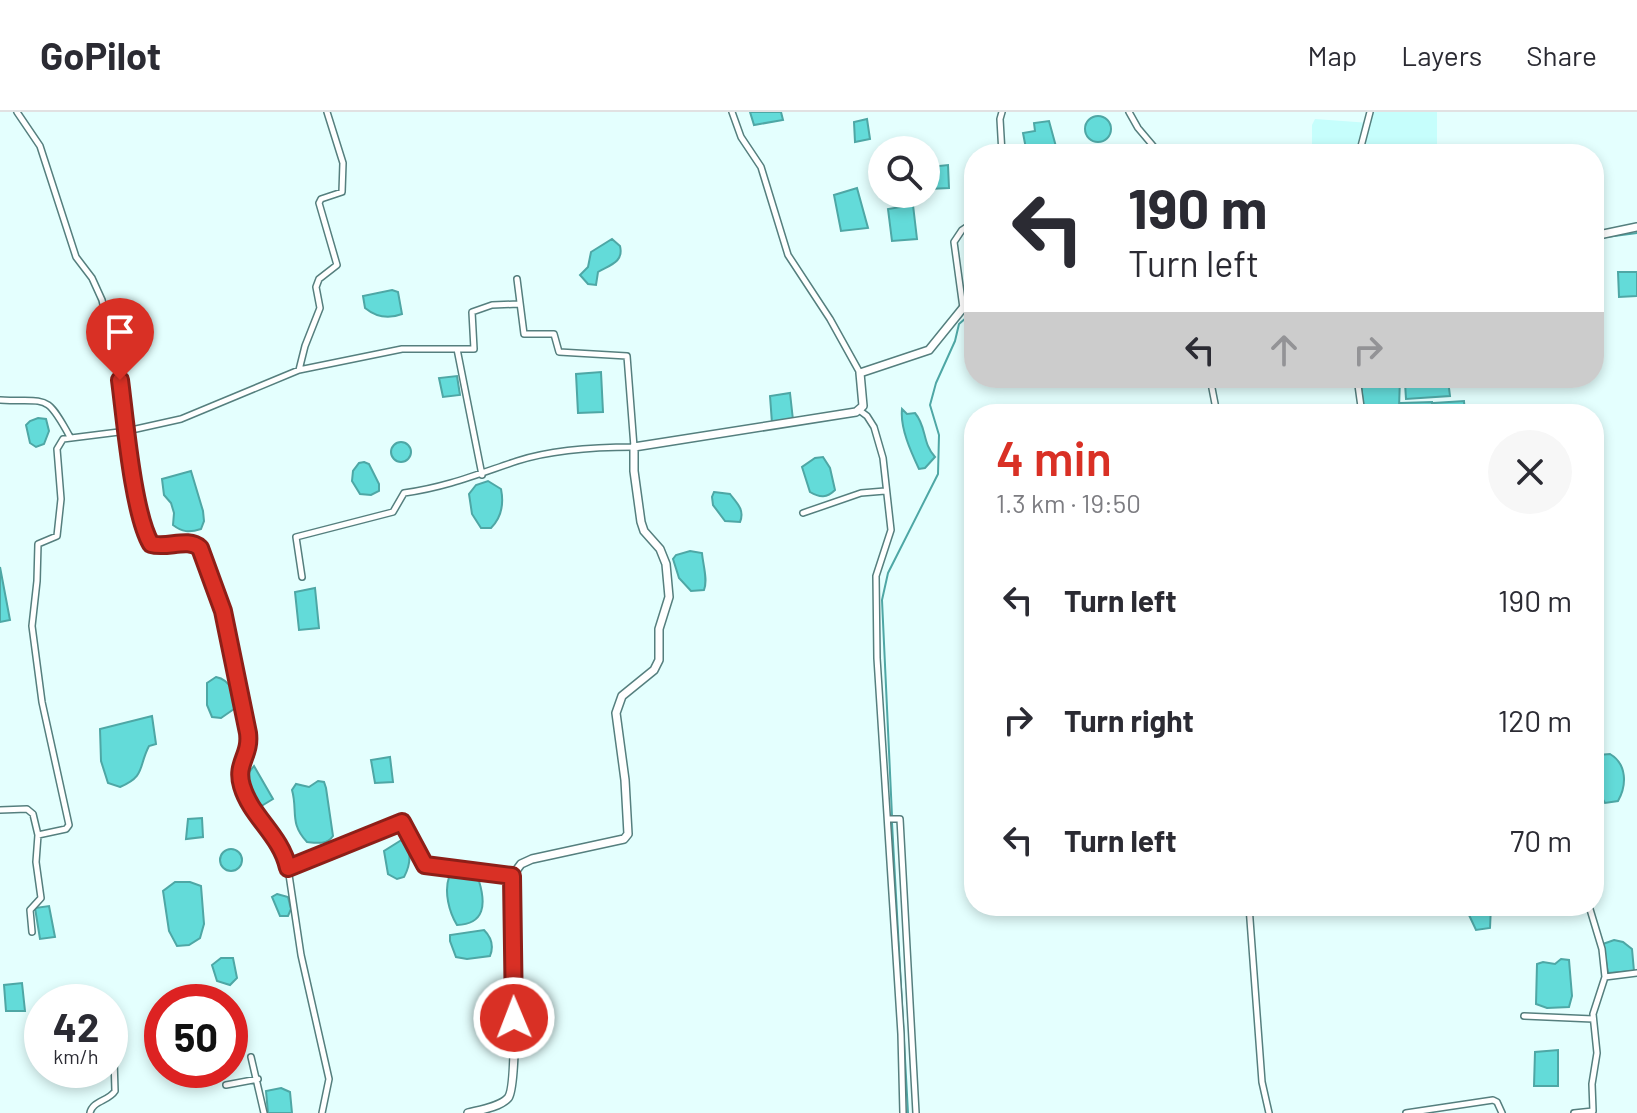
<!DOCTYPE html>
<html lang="en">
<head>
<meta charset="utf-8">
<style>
	:root { --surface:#fff; --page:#f7f7f7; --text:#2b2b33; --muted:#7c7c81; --line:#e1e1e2; --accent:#d93025 }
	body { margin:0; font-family:Barlow,sans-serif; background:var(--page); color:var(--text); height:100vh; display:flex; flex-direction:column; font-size:30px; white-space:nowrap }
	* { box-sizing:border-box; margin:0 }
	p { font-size:26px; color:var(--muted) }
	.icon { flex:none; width:44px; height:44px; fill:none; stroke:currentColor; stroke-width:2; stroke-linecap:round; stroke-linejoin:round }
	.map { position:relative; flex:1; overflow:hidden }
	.sheet { position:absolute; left:964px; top:292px; width:640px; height:512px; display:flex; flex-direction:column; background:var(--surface); border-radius:32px; box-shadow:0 4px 12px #0003 }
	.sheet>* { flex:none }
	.hud { position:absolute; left:964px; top:32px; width:640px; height:244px; border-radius:32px; box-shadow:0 4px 12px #0003; background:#fff; color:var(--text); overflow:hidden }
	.controls { position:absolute; left:868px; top:24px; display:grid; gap:16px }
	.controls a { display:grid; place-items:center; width:72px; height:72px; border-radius:50%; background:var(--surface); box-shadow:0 4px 12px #0003; font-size:40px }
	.speed { position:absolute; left:24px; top:872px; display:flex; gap:16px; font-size:40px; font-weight:700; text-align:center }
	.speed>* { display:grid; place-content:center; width:104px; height:104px; border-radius:50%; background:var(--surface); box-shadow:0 4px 12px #0003; line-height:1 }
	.speed small { font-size:20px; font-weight:400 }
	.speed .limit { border:12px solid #d22; background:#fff; color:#111 }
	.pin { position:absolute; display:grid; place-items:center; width:68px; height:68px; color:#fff; margin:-82px -34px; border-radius:50% 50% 50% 0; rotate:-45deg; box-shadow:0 0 8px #0007 }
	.pin .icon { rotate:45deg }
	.me { position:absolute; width:88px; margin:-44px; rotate:359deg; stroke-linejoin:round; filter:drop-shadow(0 0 6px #0008) }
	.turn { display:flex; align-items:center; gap:28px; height:168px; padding:0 32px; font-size:36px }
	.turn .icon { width:104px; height:104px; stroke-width:2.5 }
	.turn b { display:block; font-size:56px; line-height:68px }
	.lanes { display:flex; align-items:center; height:76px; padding:0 32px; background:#0003; justify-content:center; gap:40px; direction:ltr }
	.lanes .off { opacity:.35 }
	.round { display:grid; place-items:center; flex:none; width:84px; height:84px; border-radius:42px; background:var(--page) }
	.head { display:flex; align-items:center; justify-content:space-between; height:136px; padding:0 32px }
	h1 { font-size:48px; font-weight:600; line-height:60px; color:var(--accent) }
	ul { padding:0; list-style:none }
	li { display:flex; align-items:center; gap:24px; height:120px; padding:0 32px }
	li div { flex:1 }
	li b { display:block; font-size:30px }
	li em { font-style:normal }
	header { display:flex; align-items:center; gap:48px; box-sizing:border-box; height:112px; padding:0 40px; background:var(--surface); border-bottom:2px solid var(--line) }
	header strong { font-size:38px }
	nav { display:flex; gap:44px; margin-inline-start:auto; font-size:28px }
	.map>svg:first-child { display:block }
</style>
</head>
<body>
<header>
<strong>GoPilot</strong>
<nav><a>Map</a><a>Layers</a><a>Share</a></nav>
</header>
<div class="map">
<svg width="1637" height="1001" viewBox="0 0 1637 1001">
	<rect width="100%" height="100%" fill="#e4fffe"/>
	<path fill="#c6fefc" d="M1373 0H1437V42H1312V13L1315 7 1370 11Z"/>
	<path fill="#63dbd9" stroke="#4ea7a5" stroke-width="2" d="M750 0H781L783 8 754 13Z
		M1085 17a13 13 0 1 1 26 0a13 13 0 1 1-26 0Z
		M867 7 870 27 855 30 854 10Z
		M1049 9 1058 42H1027L1023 21 1035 19 1034 11Z
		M948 53 949 76 929 77 930 55Z
		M857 76 868 116 841 119 834 83Z
		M913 93 917 127 892 129 888 97Z
		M612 127 620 134C624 150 610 153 598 160L596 173 588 172 580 163 588 155 591 140Z
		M1618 160H1637V184L1619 185Z
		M392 178 398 180 402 202C389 207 376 205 365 196L363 184Z
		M601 260 603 300 578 301 576 262Z
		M457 264 460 283 443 285 439 266Z
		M1361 266H1400L1399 296 1363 298Z
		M1448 268 1450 284 1406 287 1405 271Z
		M790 281 793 308 772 311 770 284Z
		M1464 289 1465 302H1434V291Z
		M1432 290V302H1402L1401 291Z
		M902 297 907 302 915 301C927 315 922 331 935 345L925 356 919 357C911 340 900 316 902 297Z
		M38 306 46 307 49 319 44 332 36 335 30 331 26 313 30 309Z
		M391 340a10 10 0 1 1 20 0a10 10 0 1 1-20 0Z
		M823 345 830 356 835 378C827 386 820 386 810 380L802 355 815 346Z
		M364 350 369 352 379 372V379L371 383 360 382 352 369 353 359 359 351Z
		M191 359 203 399 204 409 201 417C189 421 182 420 173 413L174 401 171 391 164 383 162 367Z
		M488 369 501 377C504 392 502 405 491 416H481L472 402 469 382 476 373Z
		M714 380 730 382C737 391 745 398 740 410L725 409 713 393 712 385Z
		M690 439 702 441C703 453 708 468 704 478L691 479 679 466 673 447 676 443Z
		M0 455 10 508 0 510Z
		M315 476 319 516 299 518 295 480Z
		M216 565C231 568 236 583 234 597L221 606 212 605 207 593V571Z
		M152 604 156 632 149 634C138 655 146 664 120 675L108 671 101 649 100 617Z
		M1610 642C1627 652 1627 673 1618 689L1605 691C1595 675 1595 661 1598 643Z
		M390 645 393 670 375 671 371 648Z
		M254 654 273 687 258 696 246 664Z
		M318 669 324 670 326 676 333 724C327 733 316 731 307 730 289 711 298 699 292 678L296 672 309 675Z
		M202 706 203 725 186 727 188 707Z
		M403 727C412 739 411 752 404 765L397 767 388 762 384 739Z
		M220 748a11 11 0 1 1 22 0a11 11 0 1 1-22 0Z
		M457 764 470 765 479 769C486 792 485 812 457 813 449 800 444 780 449 765Z
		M175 770H190L201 774 204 812 200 826 189 833 177 834 169 819 163 779Z
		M277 782 288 785 291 797 288 804H280L272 785Z
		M49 794 55 825 40 827 35 796Z
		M1458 794H1491L1490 816 1476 818 1469 803Z
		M484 818C492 826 494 834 490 844L467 847 456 845 450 829V823Z
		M1614 828 1623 830 1632 837 1634 859 1608 861 1603 832Z
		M221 846H233L237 866 230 873 217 869 212 853Z
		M1561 847 1569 848 1572 884 1569 895 1547 896 1536 892 1537 852 1543 850 1555 852Z
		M22 871 25 899H6L4 873Z
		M1558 938V974H1534L1535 940Z
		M281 976 290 980 292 1001H268L266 979Z"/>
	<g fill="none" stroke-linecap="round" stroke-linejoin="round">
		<path stroke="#4ea7a5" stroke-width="2" d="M1599 126 1637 121
			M892 704 882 488 888 461 938 362 939 323 930 293 936 271 955 229 959 212 967 205 974 203
			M892 711 908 1001"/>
		<g stroke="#557f7e" stroke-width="8">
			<path id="minor" d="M17 0 40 34 76 145 92 166 102 188 118 256 127 319 181 307 299 258 402 237H474L472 200 492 193 518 192
				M732 0 741 25 761 55 788 143 830 207 860 261
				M1129 0 1138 16 1160 42
				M1002 42 1000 7 1002 0
				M1359 42 1370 0
				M963 196 954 130 962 118 974 110
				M457 237 482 363
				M299 258 305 234 320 196 316 175 319 167 337 153 319 91 321 87 342 80 343 51 327 0
				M1210 266 1217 302
				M1357 266 1362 302
				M0 288C47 291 45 279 70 325
				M859 298 867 304 874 315 883 346 891 418 876 464 877 546 901 922 903 1001
				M803 401 861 381 885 379
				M302 465 296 425 393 400 404 381C447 375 478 362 517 349 554 337 596 335 634 335L627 244 559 240 554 222H524L517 167
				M0 698 27 697 33 702 38 723 36 750 41 786 30 798 32 820
				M888 707H900L916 1001
				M38 723 66 717 69 713 42 590 32 514 37 469 38 432 57 424 61 387 57 337 63 327 127 319 140 395 151 432C167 437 188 425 200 436L223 499 248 621C251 644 235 652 242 674 252 705 281 723 288 756
				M1249 794 1262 970 1269 1001
				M1605 865 1637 861
				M1524 904 1593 907
				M251 945 264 1001
				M226 973 258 967
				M90 1001C92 989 109 989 115 979L114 947 117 913
				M322 1001 329 967 301 843 288 756 402 710 425 753 512 764
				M1406 1001 1493 988 1497 990 1502 1001
				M1574 1001 1593 999 1592 972 1597 941 1593 902 1605 865 1602 837 1589 794"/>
		</g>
		<g stroke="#557f7e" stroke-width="10">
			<path id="major" d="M1594 124 1637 115
				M468 1001C480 998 500 995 508 986 520 973 512 794 512 764L521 752 532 747 624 727 628 722 625 668 616 601 622 584 654 558 659 548V517L669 485 666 452 660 437 644 419 641 410 634 359V335L856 300 863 294 860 261 929 238 963 196 974 193"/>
		</g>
		<use href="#minor" stroke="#fff" stroke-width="5"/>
		<use href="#major" stroke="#fff" stroke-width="7"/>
	</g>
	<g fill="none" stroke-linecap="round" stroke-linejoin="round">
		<g stroke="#8d1f18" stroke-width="20">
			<path id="route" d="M120 268C125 306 133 402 151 432 167 437 188 425 200 436L223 499 248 621C251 644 235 651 242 674 251 705 281 723 288 756L402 710 425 753 512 764 514 906"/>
		</g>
		<use href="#route" stroke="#d93025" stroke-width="14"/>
	</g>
</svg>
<div class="controls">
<a><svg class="icon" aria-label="search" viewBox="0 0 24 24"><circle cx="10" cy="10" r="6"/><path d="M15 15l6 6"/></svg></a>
</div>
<div class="speed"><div>42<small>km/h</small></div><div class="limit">50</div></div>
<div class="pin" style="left:120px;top:268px;background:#d93025"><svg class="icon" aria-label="arrive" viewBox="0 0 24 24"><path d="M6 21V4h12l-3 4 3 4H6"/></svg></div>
<svg class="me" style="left:514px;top:906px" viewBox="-20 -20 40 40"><circle r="17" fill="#d93025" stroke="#fff" stroke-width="3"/><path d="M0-11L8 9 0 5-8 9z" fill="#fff"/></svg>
<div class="hud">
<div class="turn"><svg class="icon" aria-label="left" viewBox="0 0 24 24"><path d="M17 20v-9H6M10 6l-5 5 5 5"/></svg><div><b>190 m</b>Turn left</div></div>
<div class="lanes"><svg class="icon" aria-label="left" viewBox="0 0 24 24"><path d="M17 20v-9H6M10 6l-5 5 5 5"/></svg><svg class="icon off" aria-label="ahead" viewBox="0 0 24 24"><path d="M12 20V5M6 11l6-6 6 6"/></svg><svg class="icon off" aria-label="right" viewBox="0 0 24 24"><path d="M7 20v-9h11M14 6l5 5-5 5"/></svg></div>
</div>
<section class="sheet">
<div class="head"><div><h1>4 min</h1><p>1.3 km · 19:50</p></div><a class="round"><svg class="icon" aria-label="close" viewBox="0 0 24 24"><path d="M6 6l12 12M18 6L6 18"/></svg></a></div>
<ul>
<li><svg class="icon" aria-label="left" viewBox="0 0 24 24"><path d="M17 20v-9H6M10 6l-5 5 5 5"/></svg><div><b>Turn left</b></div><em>190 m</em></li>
<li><svg class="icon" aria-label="right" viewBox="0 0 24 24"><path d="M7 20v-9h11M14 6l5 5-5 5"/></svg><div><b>Turn right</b></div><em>120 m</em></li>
<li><svg class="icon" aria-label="left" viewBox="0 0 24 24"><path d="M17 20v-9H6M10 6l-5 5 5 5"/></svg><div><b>Turn left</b></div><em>70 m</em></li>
</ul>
</section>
</div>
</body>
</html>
